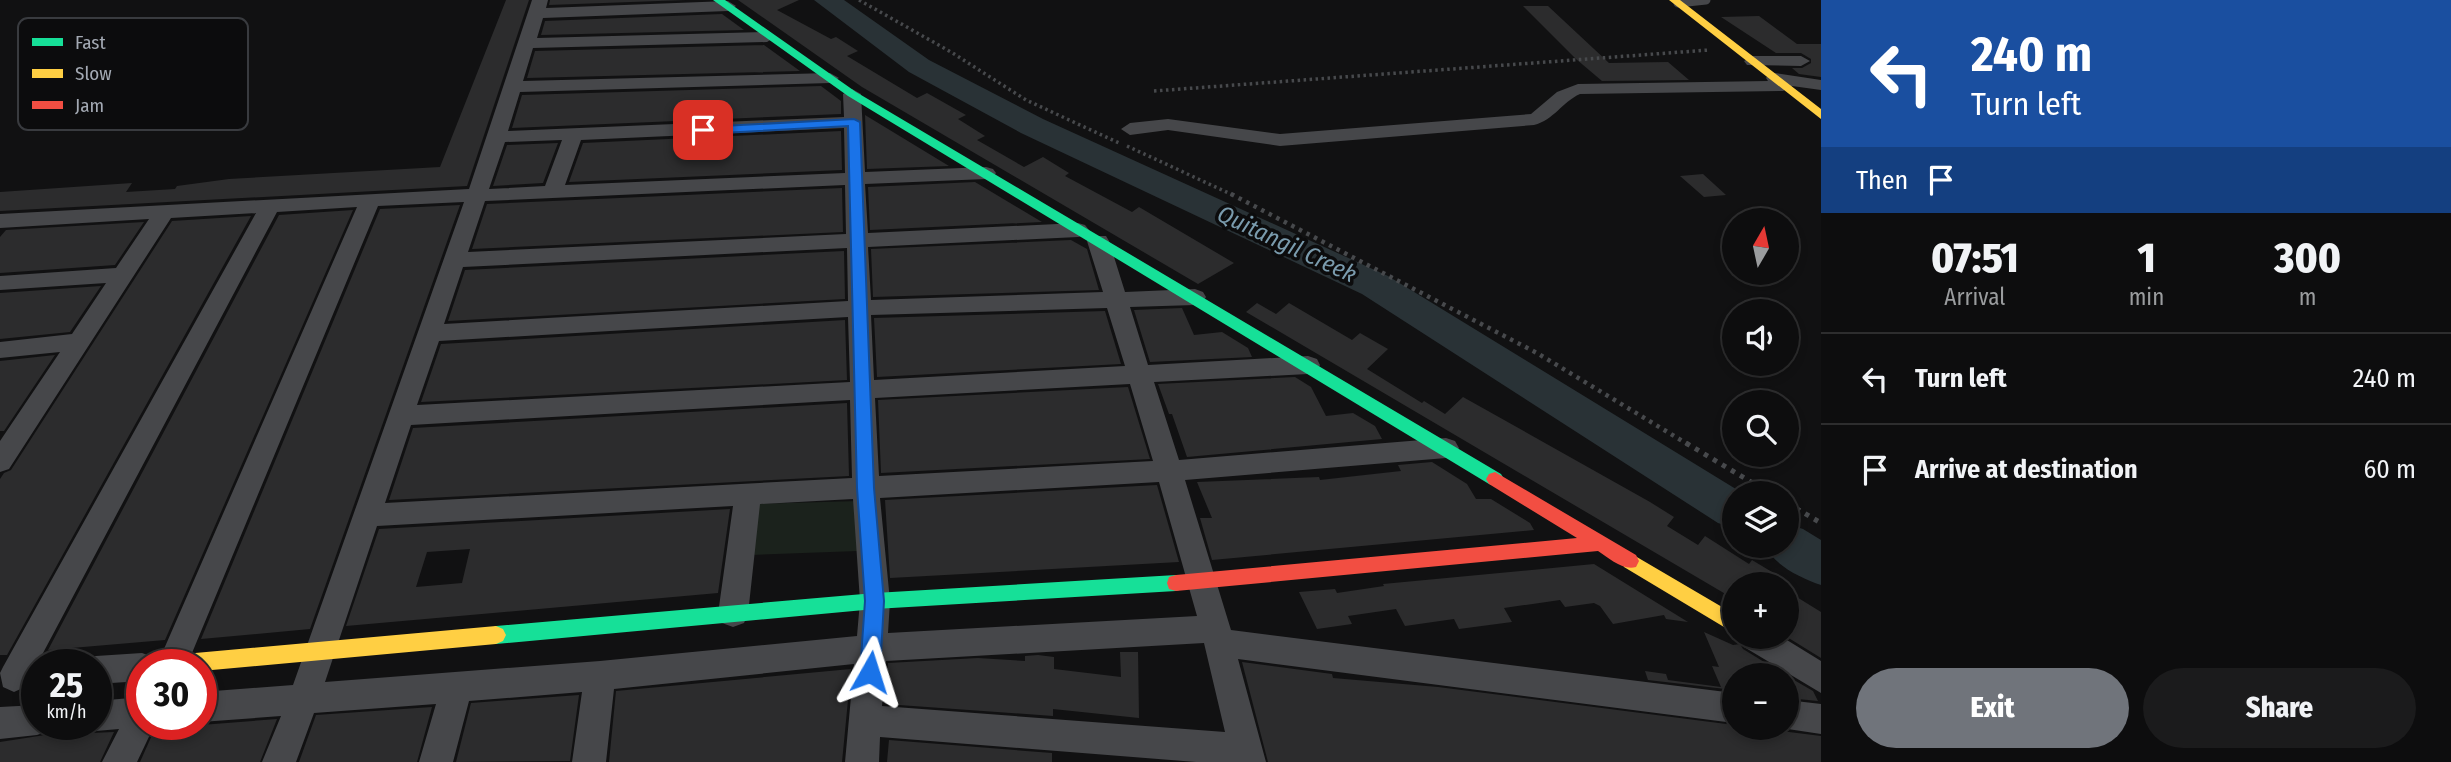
<!DOCTYPE html>
<html lang="en">
<head>
<meta charset="utf-8">
<style>
	:root { --surface:#0d0d0e; --page:#1b1b1c; --text:#f1f3f6; --muted:#9a9c9e; --line:#2d2d2e; --accent:#70747b }
	body { margin:0; font-family:"Fira Sans Condensed",sans-serif; background:var(--page); color:var(--text); height:100vh; display:flex; flex-direction:column; font-size:26px; white-space:nowrap }
	* { box-sizing:border-box; margin:0 }
	p { font-size:23px; color:var(--muted) }
	.icon { flex:none; width:38px; height:38px; fill:none; stroke:currentColor; stroke-width:2; stroke-linecap:round; stroke-linejoin:round }
	.map { position:relative; flex:1; overflow:hidden }
	.drawer { display:flex; flex-direction:column; background:var(--surface); width:630px }
	.drawer>* { flex:none }
	.guide { background:#1a4fa0; color:#fff; overflow:hidden }
	.needle { width:46px; rotate:9deg }
	.controls { position:absolute; left:1722px; top:208px; display:grid; gap:14px }
	.controls a { display:grid; place-items:center; width:77px; height:77px; border-radius:50%; background:var(--surface); box-shadow:0 4px 10px #0003,0 0 0 2px var(--line); font-size:35px }
	.speed { position:absolute; left:21px; top:649px; display:flex; gap:14px; font-size:35px; font-weight:700; text-align:center }
	.speed>* { display:grid; place-content:center; width:91px; height:91px; border-radius:50%; background:var(--surface); box-shadow:0 4px 10px #0003,0 0 0 2px var(--line); line-height:1 }
	.speed small { font-size:18px; font-weight:400 }
	.speed .limit { border:10px solid #d22; background:#fff; color:#111 }
	.pin { position:absolute; display:grid; place-items:center; width:60px; height:60px; color:#fff; margin:-30px; border-radius:14px; box-shadow:0 4px 10px #0006 }
	.me { position:absolute; width:77px; margin:-38px; rotate:6deg; stroke-linejoin:round; filter:drop-shadow(0 0 5px #0008) }
	.turn { display:flex; align-items:center; gap:24px; height:147px; padding:0 35px; font-size:32px }
	.turn .icon { width:91px; height:91px; stroke-width:2.5 }
	.turn b { display:block; font-size:49px; line-height:60px }
	.then { display:flex; align-items:center; height:66px; padding:0 35px; background:#0003; gap:14px; font-size:26px }
	.eta { display:flex; justify-content:space-evenly; align-items:center; height:119px; text-align:center }
	.eta b { font-size:42px; font-weight:800; line-height:49px }
	.action { display:flex; gap:14px; margin-top:auto; padding:14px 35px }
	.action a { flex:1; height:80px; border-radius:42px; background:var(--accent); color:#fff; font-size:28px; font-weight:800; line-height:80px; text-align:center }
	.action a+a { background:var(--page); color:var(--text) }
	ul { padding:0; list-style:none }
	li { display:flex; align-items:center; gap:21px; height:91px; padding:0 35px; border-top:2px solid var(--line) }
	li div { flex:1 }
	li b { display:block; font-size:26px }
	li em { font-style:normal }
	main { display:flex; flex:1; min-height:0 }
	.map>svg:first-child { display:block }
</style>
</head>
<body>
<main>
<div class="map">
<svg width="1821" height="762" viewBox="0 0 1821 762">
	<rect width="100%" height="100%" fill="#111112"/>
	<path fill="#1b221c" d="M858 501V551L752 555 756 504Z"/>
	<g fill="none" stroke-linecap="round" stroke-linejoin="round">
		<path fill="#293236" fill-rule="evenodd" d="M814 0H844L929 60 1043 119 1388 276 1744 494H1734V528L1718 523 1362 294 1021 133 909 72Z
			M1787 524 1803 529 1821 540V585C1801 578 1775 566 1765 546H1787Z"/>
	</g>
	<path fill="#2c2c2d" fill-rule="evenodd" d="M506 0H529L467 186 0 211V192L132 183 126 192 175 189 177 186 229 179 440 167Z
		M550 0H686L549 5Z
		M738 0H799L777 10 831 39 836 37 858 51 847 56 917 98 927 93 966 115 958 119 985 136 977 140 1024 167 1043 157 1069 173 1065 176 1132 212 1139 207 1234 263 1198 284 862 87Z
		M1523 6H1548L1609 63 1668 62 1689 80 1602 81 1576 59Z
		M722 14 744 30 541 35 545 21Z
		M1759 16 1797 44H1821V77L1799 74 1792 68H1802L1811 63V59L1801 53H1776L1721 17Z
		M764 45 800 71 527 78 535 51Z
		M821 86 841 101V114L512 128 522 95Z
		M865 115 949 166 867 169Z
		M841 131 842 170 569 182 583 143Z
		M558 143 543 183 493 186 507 145Z
		M1703 174 1726 195 1704 197 1680 176Z
		M975 182 1042 222 870 230 868 187Z
		M842 188 843 232 472 249 487 204Z
		M460 205 310 629 201 639 380 209Z
		M353 210 165 640 48 650 279 215Z
		M251 216 7 655H0V479L4 473 11 470 172 221Z
		M144 222 115 265 0 273V237L6 230Z
		M1071 240 1087 249 1099 290 873 297 871 249Z
		M844 251 845 299 448 321 465 270Z
		M101 286 70 332 0 339V293Z
		M1257 303 1276 314 1289 303 1352 340 1360 333 1388 349 1367 369 1422 403 1424 401 1445 414 1463 397 1650 502 1674 517 1667 526 1698 545 1705 536 1749 564 1752 560 1772 572 1763 584H1734V599L1246 312Z
		M1182 308 1194 335 1222 332 1248 348 1252 357 1150 362 1134 310Z
		M1105 311 1121 364 877 377 874 318Z
		M845 320 847 380 421 402 441 344Z
		M55 355 4 431H0V361Z
		M1295 377 1311 387 1326 416 1353 413 1375 426 1382 439 1187 457 1172 414H1169L1158 384Z
		M1128 387 1150 459 881 473 878 400Z
		M847 403 849 476 389 500 413 428Z
		M1432 462 1467 484 1476 499H1491L1530 523 1534 530 1212 560 1200 518H1212L1197 482 1319 477 1320 480 1401 471 1398 465Z
		M1157 485 1179 562 890 578 885 500Z
		M730 509 718 593 346 626 379 529ZM470 549 462 583 416 587 427 552Z
		M1594 564 1688 622 1666 619 1664 615 1613 624 1600 606 1594 603 1565 607 1560 600 1504 608 1512 622 1459 629 1454 619 1405 626 1396 609 1348 616 1352 624 1317 629 1299 592 1335 589 1337 593 1384 586 1383 584Z
		M1787 591 1821 612V658L1787 637Z
		M1704 632 1733 645 1740 644 1743 649 1787 676 1734 674V690L1648 680 1645 671 1666 674 1668 680 1721 687 1712 666 1719 667Z
		M1120 652H1138L1139 718 1053 709V716L885 704 888 663 978 658 1025 661V656L1038 655 1054 657V669L1121 677Z
		M1242 662 1332 674 1333 678 1438 687 1734 725V728H1778L1781 731 1821 736V762H1268Z
		M851 669 842 762H609L616 691Z
		M1787 676 1813 691 1818 701 1798 699Z
		M579 695 570 761 456 762 471 703Z
		M432 707 417 762H299L316 715Z
		M277 719 260 762H140L157 724 201 725Z
		M114 732 100 762H0V742L45 735Z
		M889 740 1052 753V762H887Z"/>
	<g fill="none" stroke-linecap="round" stroke-linejoin="round">
		<path stroke="#47494c" stroke-width="3.5" stroke-dasharray="2.5 3.5" stroke-linecap="butt" d="M859 0 951 52 1026 100 1119 143
			M1154 91 1709 50
			M1127 146 1235 196"/>
		<path stroke="#47494c" stroke-width="4.5" stroke-dasharray="3.5 5" stroke-linecap="butt" d="M1231 194 1537 353 1689 445"/>
		<path stroke="#47494c" stroke-width="5" stroke-dasharray="4.5 6" stroke-linecap="butt" d="M1686 443 1771 494
			M1787 503 1821 523"/>
		<path stroke="#46474a" stroke-width="9" d="M1678 3 1706 0"/>
		<path fill="#46474a" fill-rule="evenodd" d="M532 0H548L546 8 728 1 736 6 728 11 543 18 537 38 767 32 775 37 767 42 533 48 523 81 830 73 839 78 830 83 520 92 508 131 844 117 843 94 852 89 861 94 865 172 986 167 993 169 996 173 993 177 986 179 865 184 868 233 1078 223 1085 225 1089 230 1085 235 1078 237 868 247 871 300 1103 292 1087 241 1090 236H1106L1109 241 1125 292 1195 289 1203 292 1206 297 1203 302 1195 305 1130 307 1148 365 1308 356 1317 359 1320 365 1317 371 1308 374 1154 382 1179 460 1446 438 1455 441 1459 448 1455 455 1446 458 1185 480 1231 630 1734 693V723L1238 659 1266 762H1196L880 737 879 762H845L854 664 614 689 606 762H572L582 692 469 701 453 762H419L436 704 314 713 296 762H262L281 716 201 722V692L293 685 464 202 378 206 187 665H157L357 207 277 212 25 687 14 692 3 687 0 673 3 667 256 213 171 218 9 469 0 472V441L60 352 0 358V342L72 334 106 283 0 290V276L116 268 149 219 0 228V214L469 189ZM844 128 845 173 565 185 581 140ZM562 140 545 186 489 189 505 142ZM845 185 846 234 468 252 485 201ZM847 248 848 301 444 324 463 267ZM1107 308 1125 366 874 380 871 315ZM848 317 850 382 417 405 439 341ZM1130 384 1153 461 879 476 875 398ZM850 400 852 478 385 503 411 425ZM1159 482 1197 616 888 633 890 601 880 498ZM853 499 860 601 857 636 600 661 325 682 377 526 733 506 718 614 722 623 733 627 744 623 748 614 760 504ZM1204 643 1225 732 882 706 886 661Z
			M1753 56H1801L1810 61 1801 66 1747 65 1744 61Z
			M1775 73 1821 80V90L1792 86 1783 91 1580 94C1562 102 1554 120 1534 125L1280 146 1168 130 1130 135 1121 129 1130 123 1168 119 1280 134 1531 114 1557 92 1578 84 1768 81 1766 78 1769 74Z
			M1740 637H1782L1821 661V693L1744 647Z
			M142 653 153 657 157 665H142V681L96 684V665H83L85 660 96 656Z
			M142 697V724H155L137 762H102L119 729 96 731 85 727 84 724H96V701Z
			M1787 700 1821 704V734L1781 728H1787Z
			M37 705V724H51L48 731 37 735 0 739V707Z"/>
		<path fill="#16e098" fill-rule="evenodd" d="M713 0H725L856 92 1501 474 1504 479 1501 484 1495 486 1489 484 848 96Z
			M1176 575 1183 577 1185 583 1183 589 1176 591 875 609 496 644 489 641 486 635 489 629 496 626 875 593Z"/>
		<path fill="#ffcf43" fill-rule="evenodd" d="M1669 0H1680L1821 109V119Z
			M1630 553 1734 614V633L1624 567 1621 561 1624 555Z
			M496 626 503 629 506 635 503 641 496 644 201 671V665H152L155 659 162 656Z"/>
		<path fill="#f24e42" fill-rule="evenodd" d="M1495 472 1636 555 1639 561 1636 567C1623 571 1609 558 1598 551L1176 591 1169 589 1167 583 1169 577 1176 575 1577 538 1489 484 1486 479 1489 474Z"/>
	</g>
	<path fill="#1a73e8" stroke="#114b97" stroke-width="2" d="M854 119 860 122 874 488 884 601 880 672 877 679 870 681 863 679 860 672 865 601 857 488 848 126 703 134 697 130 703 127Z"/>
	<g text-anchor="middle" stroke-width="7" stroke-linejoin="round" paint-order="stroke">
		<g font-size="24" font-style="italic" fill="#7a9bad" stroke="#0c0c0d">
			<text transform="translate(1287 244) rotate(25)" y="8">Quitangil Creek</text>
		</g>
	</g>
	<rect x="18" y="18" width="230" height="112" rx="10" fill="#0c0c0d" stroke="#393b3f" stroke-width="2"/>
	<rect x="32" y="38" width="31" height="8" fill="#16e098"/>
	<rect x="32" y="69" width="31" height="9" fill="#ffcf43"/>
	<rect x="32" y="101" width="31" height="8" fill="#f24e42"/>
	<g font-size="19" fill="#a3a9b3">
		<text x="75" y="49">Fast</text>
		<text x="75" y="80">Slow</text>
		<text x="75" y="112">Jam</text>
	</g>
</svg>
<div class="controls">
<a><svg class="needle" viewBox="-14 -14 28 28"><path d="M0-13l5 13h-10z" fill="#e53935"/><path d="M0 13l5-13h-10z" fill="#9a9c9e"/></svg></a>
<a><svg class="icon" aria-label="sound" viewBox="0 0 24 24"><path d="M4 9h4l5-4v14l-5-4H4zM17 9q2 3 0 6"/></svg></a>
<a><svg class="icon" aria-label="search" viewBox="0 0 24 24"><circle cx="10" cy="10" r="6"/><path d="M15 15l6 6"/></svg></a>
<a><svg class="icon" aria-label="layers" viewBox="0 0 24 24"><path d="M12 4l9 5-9 5-9-5zM3 14l9 5 9-5"/></svg></a>
<a>+</a>
<a>−</a>
</div>
<div class="speed"><div>25<small>km/h</small></div><div class="limit">30</div></div>
<div class="pin" style="left:703px;top:130px;background:#d93025"><svg class="icon" aria-label="arrive" viewBox="0 0 24 24"><path d="M6 21V4h12l-3 4 3 4H6"/></svg></div>
<svg class="me" style="left:870px;top:672px" viewBox="-20 -20 40 40"><path d="M0-17L14 15 0 8-14 15z" fill="#1a73e8" stroke="#fff" stroke-width="4"/></svg>
</div>
<section class="drawer">
<div class="guide">
<div class="turn"><svg class="icon" aria-label="left" viewBox="0 0 24 24"><path d="M17 20v-9H6M10 6l-5 5 5 5"/></svg><div><b>240 m</b>Turn left</div></div>
<div class="then">Then<svg class="icon" aria-label="arrive" viewBox="0 0 24 24"><path d="M6 21V4h12l-3 4 3 4H6"/></svg></div>
</div>
<div class="eta">
<div><b>07:51</b><p>Arrival</p></div>
<div><b>1</b><p>min</p></div>
<div><b>300</b><p>m</p></div>
</div>
<ul>
<li><svg class="icon" aria-label="left" viewBox="0 0 24 24"><path d="M17 20v-9H6M10 6l-5 5 5 5"/></svg><div><b>Turn left</b></div><em>240 m</em></li>
<li><svg class="icon" aria-label="arrive" viewBox="0 0 24 24"><path d="M6 21V4h12l-3 4 3 4H6"/></svg><div><b>Arrive at destination</b></div><em>60 m</em></li>
</ul>
<div class="action"><a>Exit</a><a>Share</a></div>
</section>
</main>
</body>
</html>
